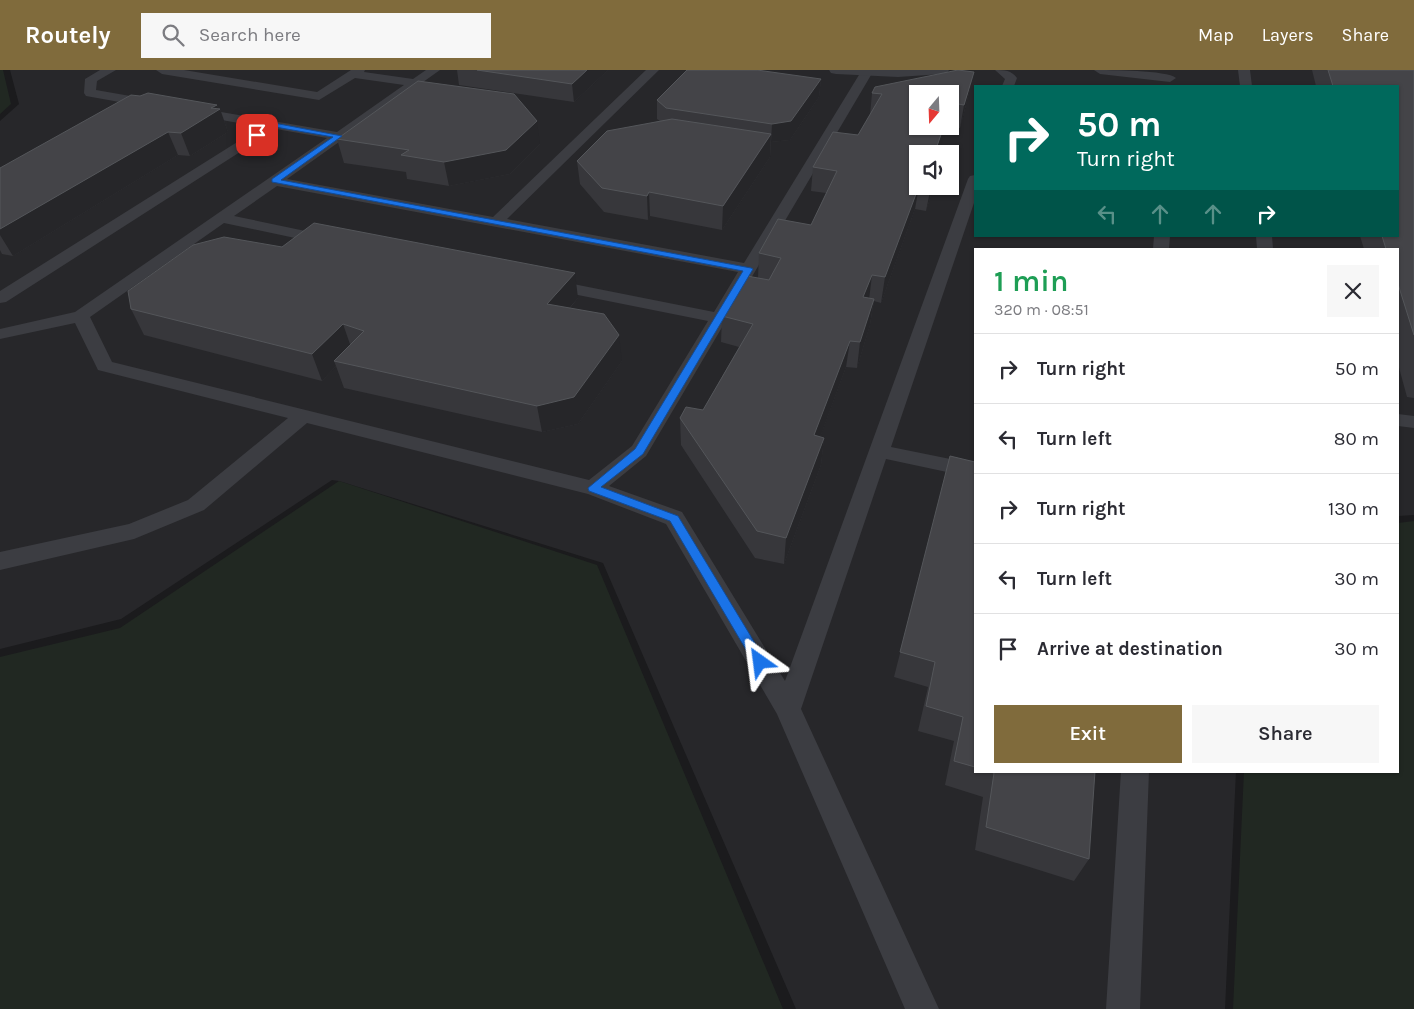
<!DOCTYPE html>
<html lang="en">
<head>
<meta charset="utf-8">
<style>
	:root { --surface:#fff; --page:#f7f7f7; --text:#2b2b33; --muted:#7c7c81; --line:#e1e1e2; --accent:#806b3c }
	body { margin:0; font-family:Karla,sans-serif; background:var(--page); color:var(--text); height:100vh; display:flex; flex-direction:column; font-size:19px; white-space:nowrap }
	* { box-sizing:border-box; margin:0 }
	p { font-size:16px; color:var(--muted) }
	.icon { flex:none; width:28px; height:28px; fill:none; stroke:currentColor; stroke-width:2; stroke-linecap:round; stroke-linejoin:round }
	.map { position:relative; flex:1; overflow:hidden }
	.sheet { position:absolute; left:974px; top:178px; width:425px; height:525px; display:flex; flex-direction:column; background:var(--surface); border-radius:0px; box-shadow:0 1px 4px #0004 }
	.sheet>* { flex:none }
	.top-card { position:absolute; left:974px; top:15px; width:425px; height:152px; border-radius:0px; box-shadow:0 1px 4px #0004; background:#00695c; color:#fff; overflow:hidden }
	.needle { width:32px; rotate:199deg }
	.buttons { position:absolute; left:909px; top:15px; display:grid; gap:10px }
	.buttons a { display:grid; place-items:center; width:50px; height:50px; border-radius:0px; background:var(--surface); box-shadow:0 1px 4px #0004; font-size:25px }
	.pin { position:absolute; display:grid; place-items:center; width:42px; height:42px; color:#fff; margin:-21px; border-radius:10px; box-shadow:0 2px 8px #0006 }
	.me { position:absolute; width:55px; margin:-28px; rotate:329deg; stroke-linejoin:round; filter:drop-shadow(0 0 4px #0008) }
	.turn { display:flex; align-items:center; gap:18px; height:105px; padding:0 20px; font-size:22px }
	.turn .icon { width:65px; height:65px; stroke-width:2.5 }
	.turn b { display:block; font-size:35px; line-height:42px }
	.lanes { display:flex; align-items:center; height:48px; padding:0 20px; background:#0003; justify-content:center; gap:25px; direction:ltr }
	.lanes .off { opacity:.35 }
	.round { display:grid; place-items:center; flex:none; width:52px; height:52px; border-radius:0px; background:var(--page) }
	.overview { display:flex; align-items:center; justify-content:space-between; height:85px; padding:0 20px }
	h1 { font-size:30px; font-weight:600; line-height:38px; color:#1e9e55 }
	.primary-button { display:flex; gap:10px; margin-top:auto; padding:10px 20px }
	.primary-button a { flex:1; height:58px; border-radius:0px; background:var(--accent); color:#fff; font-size:20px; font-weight:600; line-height:58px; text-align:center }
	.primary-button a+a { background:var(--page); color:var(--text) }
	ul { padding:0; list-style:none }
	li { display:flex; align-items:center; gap:15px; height:70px; padding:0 20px; border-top:1px solid var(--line) }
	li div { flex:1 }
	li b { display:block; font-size:19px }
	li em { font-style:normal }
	header { display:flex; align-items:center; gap:30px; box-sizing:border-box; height:70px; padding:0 25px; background:var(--accent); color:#fff }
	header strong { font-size:24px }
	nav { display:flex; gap:28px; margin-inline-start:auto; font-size:18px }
	.search { width:350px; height:45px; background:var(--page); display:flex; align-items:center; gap:12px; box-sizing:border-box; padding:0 18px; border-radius:0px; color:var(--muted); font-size:19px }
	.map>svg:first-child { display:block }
</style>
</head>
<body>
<header>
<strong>Routely</strong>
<div class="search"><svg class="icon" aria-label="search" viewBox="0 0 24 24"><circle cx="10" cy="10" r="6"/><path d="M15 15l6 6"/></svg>Search here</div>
<nav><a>Map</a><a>Layers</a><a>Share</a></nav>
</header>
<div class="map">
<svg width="1414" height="939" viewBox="0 0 1414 939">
	<rect width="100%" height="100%" fill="#1b1b1d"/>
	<path fill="#27272a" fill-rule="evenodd" d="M10 0H1414V445L1398 446V179H975V701H1236L1225 939H796L603 493 339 411 332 410 121 549 0 579V51L19 34ZM975 16H1398V166H975ZM918 24H950V56H918ZM918 84H950V116H918Z"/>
	<path fill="#212822" d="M0 0H3L11 34 0 44Z
		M339 411 597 495 783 939H0V587L120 558Z
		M1414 451V939H1233L1244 701H1398V453Z"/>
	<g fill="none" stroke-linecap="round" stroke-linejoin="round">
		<path fill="#3c3d42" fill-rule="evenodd" d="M100 0H116L97 11 96 20 153 30 159 34 153 38 86 26 84 23 85 9Z
			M156 0H184L317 22 351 0H365L364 2 413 9 426 0H440L287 109 493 147 646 0H659L507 149 744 193 862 0H874L646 386 609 416 682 442 785 611 968 109 970 106 975 105V130L891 377 975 394V408L886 389 801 639 939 939H905L777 644 666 454 588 424 307 353 204 440 134 469 0 500V482L129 454 188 430 288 348 98 300 75 253 0 269V259L75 242 327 68 276 59 6 232 0 233V221L261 57 187 44 186 41 187 38 192 37 337 62 404 15 355 8 319 30 162 4ZM277 116 738 202 714 242 548 209 542 210 540 214 542 218 548 219 708 251 632 376 589 410 112 292 90 247 224 153 328 175 334 173 336 170 334 167 234 146Z
			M995 0C1005 0 1011 0 1017 8L1014 16H1002L1005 9Z
			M1094 0C1109 0 1167 0 1176 8L1170 12 1100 4Z
			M1238 0H1250L1252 16H1240Z
			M1154 166H1170L1169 179H1153Z
			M1256 166H1272L1273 179H1257Z
			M1398 344 1414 346V358L1398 356Z
			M1121 701H1149L1140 939H1106Z"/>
		<path fill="#3c3d42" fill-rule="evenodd" d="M829 0H949L947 3 942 4 898 7 836 4 831 3Z"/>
	</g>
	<path fill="#37373b" d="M457 0H608L574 32 459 15Z
		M1312 0H1414V328L1407 327 1398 294V179H1364L1360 166H1398V16H1316Z
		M974 2 969 23 960 58 949 56H950V24L918 56H948L940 77H943L942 84H918V116H934L926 141 915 139 881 233 874 231 870 255 857 298 846 297 820 367 824 368 821 395 784 494 755 488 681 375 680 348 703 340 739 277 721 272 722 246 758 208 759 183 811 155 826 123 811 121 813 97 858 65 870 45 872 23Z
		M821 9 819 27 790 70 771 72 770 87 722 160 650 146 648 150 604 142 580 114 577 91 660 51 657 49V30Z
		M217 35 219 39H220L228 62 190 86 178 85 13 186 2 184 0 180V98Z
		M337 69 540 74 510 104 449 116 407 109 406 102 344 93Z
		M578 228 570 238 622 291 578 354 542 362 344 318 336 296 322 311 144 265 131 239Z
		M950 386 975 392V701H1095L1089 789 1074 811 975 780 983 727 945 715 954 671 918 661 928 617 894 607Z"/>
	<path fill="#262629" d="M587 0H608L574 32 572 14Z
		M974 2 969 23 960 58 964 35Z
		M821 9 819 27 790 70 771 72 772 54Z
		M217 35 219 40 220 39 228 62 190 86 181 63 211 38Z
		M537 51 540 74 510 104 449 116 444 92Z
		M944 56H948L938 84 937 76Z
		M168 62 178 85 13 186 0 165V159Z
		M771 64 770 87 722 160 723 136Z
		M919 116 915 139 881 233 885 207Z
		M931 116H934L926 141Z
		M649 122 650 146 648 150 647 126Z
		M575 203 578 228 551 259 547 234Z
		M872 205 869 230 863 227Z
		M874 229 870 255 857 298 860 272Z
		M343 254 352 280 334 291 336 296 322 311 312 284Z
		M619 265 622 291 578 354 542 362 537 336Z
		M850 271 846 297 811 392 814 365Z
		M824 368 821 395 784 494 786 468Z"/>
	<path fill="#444448" stroke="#54565a" d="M477 0H587L572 14Z
		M687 0H757L821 9 791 51 772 54 666 38 657 30Z
		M958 0 974 2 964 35 952 33 950 39V24H918V56H944L937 76 943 77 941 84H918V116H919L885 207 872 205 863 227 874 229 860 272 850 271 814 365 824 368 786 468 757 461 680 348 686 337 703 340 753 254 722 246 747 206 769 210 781 188 759 183 778 149 811 155 837 101 813 97 833 62 858 65 882 24 872 23 875 17Z
		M1328 0H1414V265L1398 214V179H1386L1382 166H1398V16H1333Z
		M418 11 514 24 537 51 506 80 444 92 401 85 409 80 337 69Z
		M148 23 217 35 211 38 220 39 181 63 168 62 0 159V98L131 25 140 26Z
		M672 49 771 64 723 136 649 122 647 126 602 118 577 91 607 61Z
		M314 153 575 203 547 234 604 244 619 265 574 327 537 336 334 291 364 261 343 254 312 284 131 239 128 221 193 175 224 167 282 177Z
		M950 386 975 392V697L954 691 963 647 926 636 935 592 900 582Z
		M987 701H1095L1089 789 986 757 994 703Z"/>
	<path fill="#1a73e8" stroke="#114b97" d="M274 53 342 66 281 110 751 198 753 199 643 384 601 417 678 446 764 588 766 592 764 595 760 597 755 595 670 451 589 421 588 418 635 379 743 201 272 112V109L333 67 275 57 260 66 254 65Z"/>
</svg>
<div class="buttons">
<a><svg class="needle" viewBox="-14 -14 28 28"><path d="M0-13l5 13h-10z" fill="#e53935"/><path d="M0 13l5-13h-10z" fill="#7c7c81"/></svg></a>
<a><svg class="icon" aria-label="sound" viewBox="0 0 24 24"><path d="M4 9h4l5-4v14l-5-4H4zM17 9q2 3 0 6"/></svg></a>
</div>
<div class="pin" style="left:257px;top:65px;background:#d93025"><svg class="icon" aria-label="arrive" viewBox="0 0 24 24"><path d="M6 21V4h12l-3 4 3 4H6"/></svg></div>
<svg class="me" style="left:760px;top:592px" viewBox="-20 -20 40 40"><path d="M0-17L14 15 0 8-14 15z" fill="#1a73e8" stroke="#fff" stroke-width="4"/></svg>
<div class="top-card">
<div class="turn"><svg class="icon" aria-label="right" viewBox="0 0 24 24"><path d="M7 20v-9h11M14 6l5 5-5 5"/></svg><div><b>50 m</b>Turn right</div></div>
<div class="lanes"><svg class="icon off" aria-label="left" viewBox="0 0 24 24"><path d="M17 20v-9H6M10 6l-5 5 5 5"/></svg><svg class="icon off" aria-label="ahead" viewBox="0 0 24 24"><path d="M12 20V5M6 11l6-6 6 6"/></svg><svg class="icon off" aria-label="ahead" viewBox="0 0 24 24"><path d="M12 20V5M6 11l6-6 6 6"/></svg><svg class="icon" aria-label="right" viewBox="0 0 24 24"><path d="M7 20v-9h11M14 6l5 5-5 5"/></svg></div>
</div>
<section class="sheet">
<div class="overview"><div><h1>1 min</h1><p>320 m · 08:51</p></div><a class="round"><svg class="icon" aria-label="close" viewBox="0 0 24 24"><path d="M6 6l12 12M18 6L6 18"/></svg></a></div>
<ul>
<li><svg class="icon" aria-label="right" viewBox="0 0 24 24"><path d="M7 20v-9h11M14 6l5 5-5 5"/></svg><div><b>Turn right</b></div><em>50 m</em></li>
<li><svg class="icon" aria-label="left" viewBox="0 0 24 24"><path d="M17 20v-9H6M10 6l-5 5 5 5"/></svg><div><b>Turn left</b></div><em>80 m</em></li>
<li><svg class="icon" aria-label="right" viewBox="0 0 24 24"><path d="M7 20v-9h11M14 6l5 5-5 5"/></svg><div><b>Turn right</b></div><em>130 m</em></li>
<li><svg class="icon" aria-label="left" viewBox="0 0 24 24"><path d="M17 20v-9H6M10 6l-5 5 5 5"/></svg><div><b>Turn left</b></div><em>30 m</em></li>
<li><svg class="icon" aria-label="arrive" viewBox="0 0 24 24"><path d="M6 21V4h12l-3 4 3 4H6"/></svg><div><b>Arrive at destination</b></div><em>30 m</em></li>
</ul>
<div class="primary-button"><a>Exit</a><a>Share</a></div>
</section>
</div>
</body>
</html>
